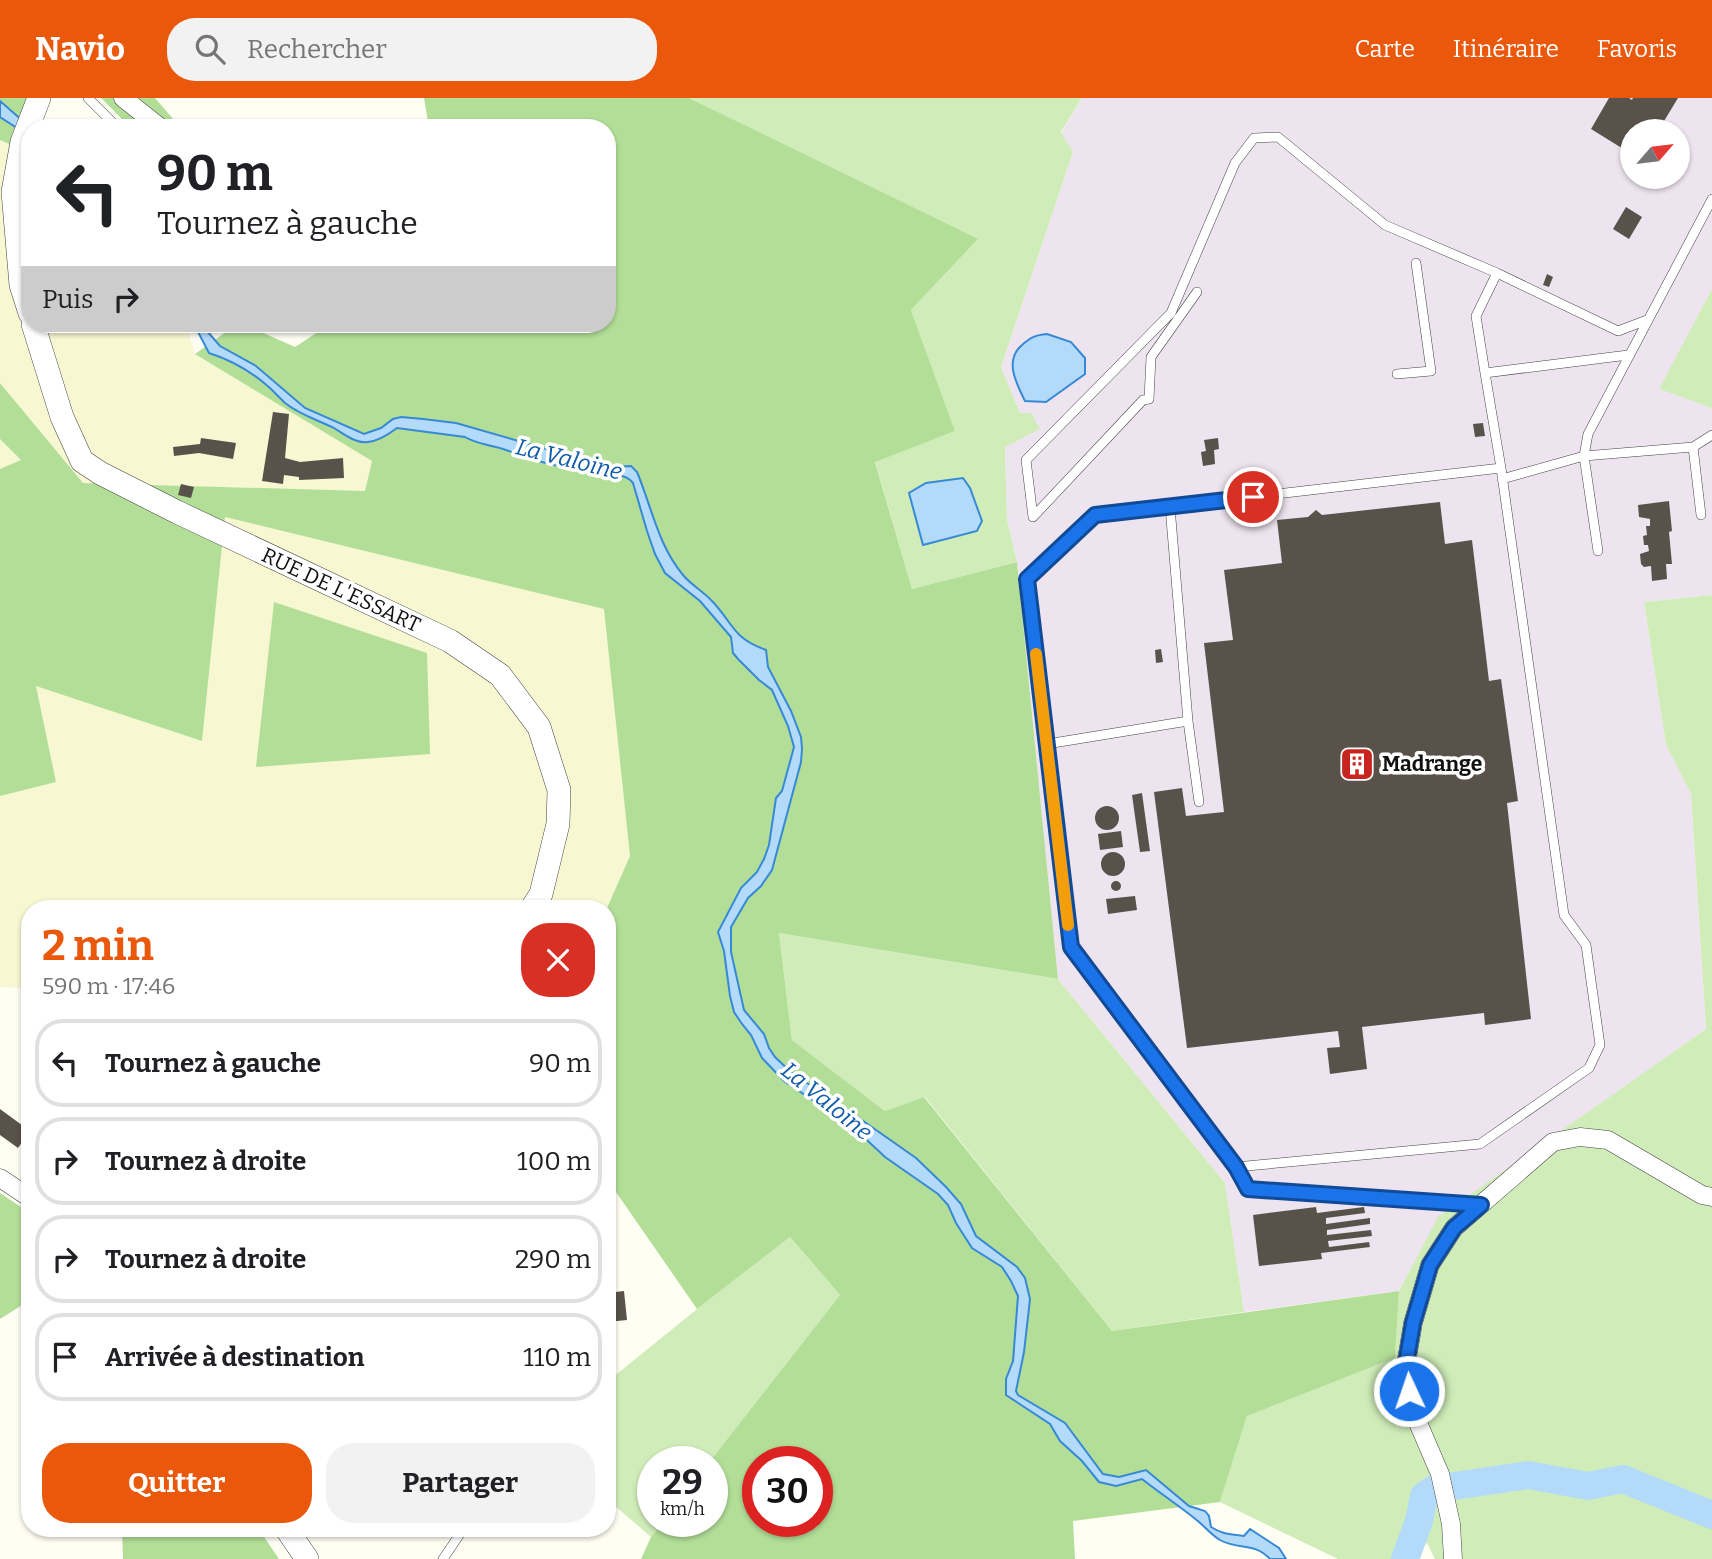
<!DOCTYPE html>
<html lang="fr">
<head>
<meta charset="utf-8">
<style>
	:root { --surface:#fff; --page:#f2f2f2; --text:#202124; --muted:#757577; --line:#e0e0e0; --accent:#ea580c }
	body { margin:0; font-family:Bitter,serif; background:var(--page); color:var(--text); height:100vh; display:flex; flex-direction:column; font-size:26px; white-space:nowrap }
	* { box-sizing:border-box; margin:0 }
	p { font-size:23px; color:var(--muted) }
	.icon { flex:none; width:38px; height:38px; fill:none; stroke:currentColor; stroke-width:2; stroke-linecap:round; stroke-linejoin:round }
	.map { position:relative; flex:1; overflow:hidden }
	.details { position:absolute; left:21px; top:802px; width:595px; height:637px; display:flex; flex-direction:column; background:var(--surface); border-radius:28px; box-shadow:0 2px 5px #0004 }
	.details>* { flex:none }
	.top-card { position:absolute; left:21px; top:21px; width:595px; height:214px; border-radius:28px; box-shadow:0 2px 5px #0004; background:#fff; color:var(--text); overflow:hidden }
	.needle { width:46px; rotate:62deg }
	.controls { position:absolute; left:1620px; top:21px; display:grid; gap:14px }
	.controls a { display:grid; place-items:center; width:70px; height:70px; border-radius:50%; background:var(--surface); box-shadow:0 2px 5px #0004; font-size:35px }
	.speed { position:absolute; left:637px; top:1348px; display:flex; gap:14px; font-size:35px; font-weight:700; text-align:center }
	.speed>* { display:grid; place-content:center; width:91px; height:91px; border-radius:50%; background:var(--surface); box-shadow:0 2px 5px #0004; line-height:1 }
	.speed small { font-size:18px; font-weight:400 }
	.speed .limit { border:10px solid #d22; background:#fff; color:#111 }
	.pin { position:absolute; display:grid; place-items:center; width:60px; height:60px; color:#fff; margin:-30px; border:4px solid #fff; border-radius:50%; box-shadow:0 2px 7px #0007 }
	.me { position:absolute; width:77px; margin:-38px; rotate:357deg; stroke-linejoin:round; filter:drop-shadow(0 0 5px #0008) }
	.turn { display:flex; align-items:center; gap:24px; height:147px; padding:0 21px; font-size:32px }
	.turn .icon { width:91px; height:91px; stroke-width:2.5 }
	.turn b { display:block; font-size:49px; line-height:60px }
	.then { display:flex; align-items:center; height:66px; padding:0 21px; background:#0003; gap:14px; font-size:26px }
	.round { display:grid; place-items:center; flex:none; width:74px; height:74px; border-radius:28px; background:var(--page) }
	.overview { display:flex; align-items:center; justify-content:space-between; height:119px; padding:0 21px }
	h1 { font-size:42px; font-weight:700; line-height:52px; color:var(--accent) }
	.cta { display:flex; gap:14px; margin-top:auto; padding:14px 21px }
	.cta a { flex:1; height:80px; border-radius:28px; background:var(--accent); color:#fff; font-size:28px; font-weight:700; line-height:80px; text-align:center }
	.cta a+a { background:var(--page); color:var(--text) }
	ul { padding:0; list-style:none }
	li { display:flex; align-items:center; gap:21px; height:88px; margin:0 14px 10px; padding:0 7px; border:4px solid var(--line); border-radius:28px }
	li div { flex:1 }
	li b { display:block; font-size:26px }
	li em { font-style:normal }
	header { display:flex; align-items:center; gap:42px; box-sizing:border-box; height:98px; padding:0 35px; background:var(--accent); color:#fff }
	header strong { font-size:33px }
	nav { display:flex; gap:38px; margin-inline-start:auto; font-size:24px }
	.search { width:490px; height:63px; background:var(--page); display:flex; align-items:center; gap:18px; box-sizing:border-box; padding:0 24px; border-radius:28px; color:var(--muted); font-size:26px }
	.map>svg:first-child { display:block }
</style>
</head>
<body>
<header>
<strong>Navio</strong>
<div class="search"><svg class="icon" aria-label="search" viewBox="0 0 24 24"><circle cx="10" cy="10" r="6"/><path d="M15 15l6 6"/></svg>Rechercher</div>
<nav><a>Carte</a><a>Itinéraire</a><a>Favoris</a></nav>
</header>
<div class="map">
<svg width="1712" height="1461" viewBox="0 0 1712 1461">
	<rect width="100%" height="100%" fill="#fffef3"/>
	<path fill="#eee4ef" fill-rule="evenodd" d="M1082 0H1712V191L1660 291 1712 310V497L1644 504 1666 647 1691 696 1706 931 1439 1119 1399 1193 1244 1214 1225 1085 1058 881 1017 464 1007 421 1005 349 1020 315 1001 269 1073 54 1061 35ZM1633 33H1678V79H1633Z"/>
	<path fill="#f7f7d1" d="M0 42 30 55V226H186L195 256 372 363 365 393 83 385 0 285Z
		M0 341 21 362 0 371Z
		M225 419 605 511 630 758 607 810H30V890L0 889V698L56 684 36 587 202 643Z"/>
	<path fill="#d0edb9" d="M689 0H1082L1061 34 1073 54 1001 269 1020 315H1031L1040 331 1005 349 1007 421 1017 464 912 491 875 363 955 333 911 212 977 142Z
		M1712 191V310L1659 291Z
		M1712 497V1461H1435L1427 1445 1397 1461H1338L1220 1404 1247 1318 1395 1260 1399 1193 1438 1119 1706 931 1691 696 1666 647 1644 504Z
		M779 835 1058 881 1225 1085 1244 1214 1112 1233 925 999 885 1013 792 942Z
		M790 1139 840 1197 710 1363H653V1423H664L651 1439 607 1401V1284L697 1211Z"/>
	<path fill="#b2de98" fill-rule="evenodd" d="M0 0H30V55L0 42Z
		M101 0H155L181 30H131Z
		M424 0H689L978 141 911 212 955 333 875 364 912 491 1017 464 1058 881 779 835 792 942 885 1013 924 999 1112 1233 1399 1193 1395 1260 1247 1318 1220 1404 1073 1423 1075 1461H641L651 1439 664 1423H712V1363H710L840 1197 790 1139 697 1211 607 1081V810L630 758 604 511 225 419 202 643 36 588 56 684 0 698V371L21 362 0 341V285L83 385 365 393 372 363 195 256 237 226H243L295 249 330 226H607V30H429ZM758 1363H817V1423H758Z
		M274 504 427 555 430 656 256 669Z
		M0 1095 30 1115V1202L0 1221Z
		M122 1430H258L279 1461H123Z"/>
	<path fill="#b4dafa" stroke="#3789d5" stroke-width="2" d="M0 3 24 24 17 30 0 19Z
		M197 226H206L207 233 220 248 256 268 305 310 364 336 381 330 393 321 401 319 423 321 456 325 609 369 631 368 637 374C652 410 658 447 683 477 691 487 703 493 712 503 734 526 732 540 766 552L768 569 791 613 801 639 802 651 801 664 772 772 761 788 748 800 731 829V854L744 912 764 936 769 950 775 959 796 979 819 992 916 1060 946 1089 961 1106 976 1138 1017 1169 1025 1180 1030 1201 1024 1254 1016 1293 1018 1297 1065 1325 1103 1376 1119 1379 1146 1372 1189 1408 1205 1413 1209 1418 1211 1429C1224 1437 1230 1436 1244 1438L1250 1431 1279 1450 1286 1461H1270C1254 1444 1238 1452 1220 1442 1213 1438 1206 1430 1199 1424 1181 1409 1161 1396 1142 1381L1116 1388 1099 1384 1082 1363 1060 1343 1050 1326 1006 1297V1281L1013 1263 1018 1198 1011 1183 1002 1169 972 1150 956 1125 948 1107 938 1096 885 1059 853 1029 784 983 762 960 751 937 742 926 734 914 730 898 724 853 718 834 741 790 757 774 764 761 769 747 776 700 782 693 794 649 788 628 772 592 759 582 738 561 733 555 731 539 700 503 665 475 655 456 647 433 633 385C623 373 612 380 597 377 578 372 558 368 538 363 524 359 511 353 496 349 485 346 475 345 465 339L397 330C389 336 379 343 368 344 356 346 344 336 334 330 318 322 300 317 285 305 280 300 275 295 270 290 252 274 231 262 209 255L197 232Z
		M1047 236 1071 244 1085 260V276L1046 304 1025 303C1016 285 1004 262 1022 247 1031 239 1036 237 1047 236Z
		M963 380 970 390 982 423 977 433 923 447 909 395 926 385Z
		M1532 1373 1537 1374 1551 1380 1586 1385 1619 1377 1643 1385 1669 1398 1676 1397 1681 1398 1687 1403H1695L1701 1408 1712 1410V1417L1623 1381 1612 1380 1588 1388 1559 1384 1528 1377 1459 1386 1451 1379Z
		M1433 1386 1435 1395 1430 1399 1426 1405 1422 1422 1410 1461H1398L1414 1428 1420 1396 1427 1388Z"/>
	<g fill="none" stroke-linecap="round" stroke-linejoin="round">
		<path stroke="#b4dafa" stroke-width="28" d="M1405 1461 1419 1423 1424 1398 1434 1391 1528 1377 1588 1388 1623 1381 1712 1417"/>
	</g>
	<path fill="#59524b" d="M1609 0H1629L1632 2 1633 0H1678L1658 33H1633V57L1591 31Z
		M1626 109 1642 119 1629 141 1613 131Z
		M1547 176 1553 179 1549 189 1543 187Z
		M273 314 289 316 285 360 300 364 343 360 344 380 299 382V379L284 377 283 386 262 383Z
		M1483 325 1485 338 1475 339 1473 326Z
		M201 340 236 345 233 361 199 355 174 358 173 349 200 346Z
		M1218 340 1219 351 1214 352 1215 366 1203 368 1201 354 1206 353 1204 342Z
		M181 386 194 389 191 400 178 397Z
		M1669 403 1672 433 1669 434 1672 466H1666L1667 481 1652 483 1651 468 1644 469 1641 466 1640 456 1649 453 1648 447H1644L1643 438 1647 437 1646 428H1650V421L1639 419 1638 407Z
		M1440 404 1445 446 1472 442 1489 583 1501 581 1518 703 1507 705 1531 921 1485 927 1484 915 1362 929 1367 971 1330 976 1327 950 1340 949 1338 933 1187 950 1154 694 1182 690 1186 718 1224 714 1204 545 1233 542 1224 472 1282 465 1277 422 1308 419 1316 412 1322 417Z
		M1161 551 1163 564 1156 565 1155 552Z
		M1142 695 1150 753 1140 754 1132 697Z
		M1095 720a12 12 0 1 1 24 0a12 12 0 1 1-24 0Z
		M1121 733 1123 749 1100 752 1098 736Z
		M1101 766a12 12 0 1 1 24 0a12 12 0 1 1-24 0Z
		M1111 788a5 5 0 1 1 10 0a5 5 0 1 1-10 0Z
		M1135 798 1137 812 1108 816 1106 801Z
		M0 1011 30 1033 18 1050 0 1037Z
		M1316 1109 1317 1115 1364 1109 1365 1115 1326 1120V1126L1370 1120V1126L1327 1132V1137L1371 1132 1372 1138 1328 1143 1329 1149 1369 1144 1370 1149 1321 1155 1322 1161 1259 1168 1253 1117Z
		M624 1193 627 1222 607 1224V1195Z"/>
	<g fill="none" stroke-linecap="round" stroke-linejoin="round">
		<g stroke="#434343" stroke-width="10">
			<path id="service" d="M88 0 118 30
				M1197 194 1151 259 1149 301 1143 302 1033 419 1026 362 1171 215 1235 65 1254 40 1278 39 1385 127 1497 175 1618 233 1647 222
				M1485 275 1476 218 1497 175
				M1397 276 1431 273 1416 165
				M1693 349 1712 337
				M1501 370 1564 817 1586 847 1600 947 1589 970 1480 1046 1236 1069 1071 849 1027 481 1095 417 1501 370 1485 275 1628 257
				M1502 381 1584 358 1693 349 1701 417
				M1598 453 1584 358 1588 336 1712 101
				M1188 623 1199 704
				M1047 646 1188 623 1170 409
				M1236 1069 1248 1091 1480 1107
				M443 1461 464 1430"/>
		</g>
		<g stroke="#434343" stroke-width="19">
			<path id="minor" d="M123 0 161 30
				M0 1080 30 1100
				M1453 1461 1451 1426 1440 1376 1413 1313 1405 1272 1413 1225 1430 1167 1454 1130 1553 1044 1580 1039 1608 1042 1702 1097 1712 1099"/>
		</g>
		<g stroke="#434343" stroke-width="24">
			<path id="tertiary" d="M30 215 21 187 13 94 22 44 39 0
				M33 226 62 319 82 363 100 375 177 414 450 543 500 577 539 629 559 692 558 726 541 796 532 810
				M286 1430 307 1461"/>
		</g>
		<use href="#service" stroke="#fff" stroke-width="9"/>
		<use href="#minor" stroke="#fff" stroke-width="18"/>
		<use href="#tertiary" stroke="#fff" stroke-width="23"/>
	</g>
	<g fill="none" stroke-linecap="round" stroke-linejoin="round">
		<g stroke="#114b97" stroke-width="18">
			<path id="route" d="M1253 399 1095 417 1027 481 1071 849 1236 1069 1248 1091 1481 1107 1454 1130 1430 1167 1413 1225 1405 1272 1409 1293"/>
		</g>
		<use href="#route" stroke="#1a73e8" stroke-width="12"/>
		<path stroke="#f59e0b" stroke-width="12" d="M1036 556 1068 827"/>
	</g>
	<defs>
		<g id="building-square" transform="scale(1.75)"><rect x="-9" y="-9" width="18" height="18" rx="4" fill="#c9251f" stroke="#fff"/><path d="M-4-6H4V6H1V3H-1V6H-4ZM-2.5-4.3h1.7v1.8h-1.7ZM.8-4.3h1.7v1.8H.8ZM-2.5-1h1.7V.8h-1.7ZM.8-1h1.7V.8H.8Z" fill="#fff"/></g>
	</defs>
	<g fill-rule="evenodd">
		<use href="#building-square" x="1357" y="666"/>
	</g>
	<g text-anchor="middle" stroke-width="7" stroke-linejoin="round" paint-order="stroke">
		<g font-size="21" fill="#101010" stroke="#fff">
			<text transform="translate(341 492) rotate(25)" y="7">RUE DE L'ESSART</text>
		</g>
		<g font-size="21" font-weight="bold" fill="#101010" stroke="#fff" text-anchor="start">
			<text x="1382" y="673">Madrange</text>
		</g>
		<g font-size="23" font-style="italic" fill="#105baa" stroke="#fff">
			<text transform="translate(569 361) rotate(14)" y="8">La Valoine</text>
			<text transform="translate(827 1003) rotate(39)" y="8">La Valoine</text>
		</g>
	</g>
</svg>
<div class="controls">
<a><svg class="needle" viewBox="-14 -14 28 28"><path d="M0-13l5 13h-10z" fill="#e53935"/><path d="M0 13l5-13h-10z" fill="#757577"/></svg></a>
</div>
<div class="speed"><div>29<small>km/h</small></div><div class="limit">30</div></div>
<div class="pin" style="left:1253px;top:399px;background:#d93025"><svg class="icon" aria-label="arrive" viewBox="0 0 24 24"><path d="M6 21V4h12l-3 4 3 4H6"/></svg></div>
<svg class="me" style="left:1409px;top:1293px" viewBox="-20 -20 40 40"><circle r="17" fill="#1a73e8" stroke="#fff" stroke-width="3"/><path d="M0-11L8 9 0 5-8 9z" fill="#fff"/></svg>
<div class="top-card">
<div class="turn"><svg class="icon" aria-label="left" viewBox="0 0 24 24"><path d="M17 20v-9H6M10 6l-5 5 5 5"/></svg><div><b>90 m</b>Tournez à gauche</div></div>
<div class="then">Puis<svg class="icon" aria-label="right" viewBox="0 0 24 24"><path d="M7 20v-9h11M14 6l5 5-5 5"/></svg></div>
</div>
<section class="details">
<div class="overview"><div><h1>2 min</h1><p>590 m · 17:46</p></div><a class="round" style="background:#d93025;color:#fff"><svg class="icon" aria-label="close" viewBox="0 0 24 24"><path d="M6 6l12 12M18 6L6 18"/></svg></a></div>
<ul>
<li><svg class="icon" aria-label="left" viewBox="0 0 24 24"><path d="M17 20v-9H6M10 6l-5 5 5 5"/></svg><div><b>Tournez à gauche</b></div><em>90 m</em></li>
<li><svg class="icon" aria-label="right" viewBox="0 0 24 24"><path d="M7 20v-9h11M14 6l5 5-5 5"/></svg><div><b>Tournez à droite</b></div><em>100 m</em></li>
<li><svg class="icon" aria-label="right" viewBox="0 0 24 24"><path d="M7 20v-9h11M14 6l5 5-5 5"/></svg><div><b>Tournez à droite</b></div><em>290 m</em></li>
<li><svg class="icon" aria-label="arrive" viewBox="0 0 24 24"><path d="M6 21V4h12l-3 4 3 4H6"/></svg><div><b>Arrivée à destination</b></div><em>110 m</em></li>
</ul>
<div class="cta"><a>Quitter</a><a>Partager</a></div>
</section>
</div>
</body>
</html>
